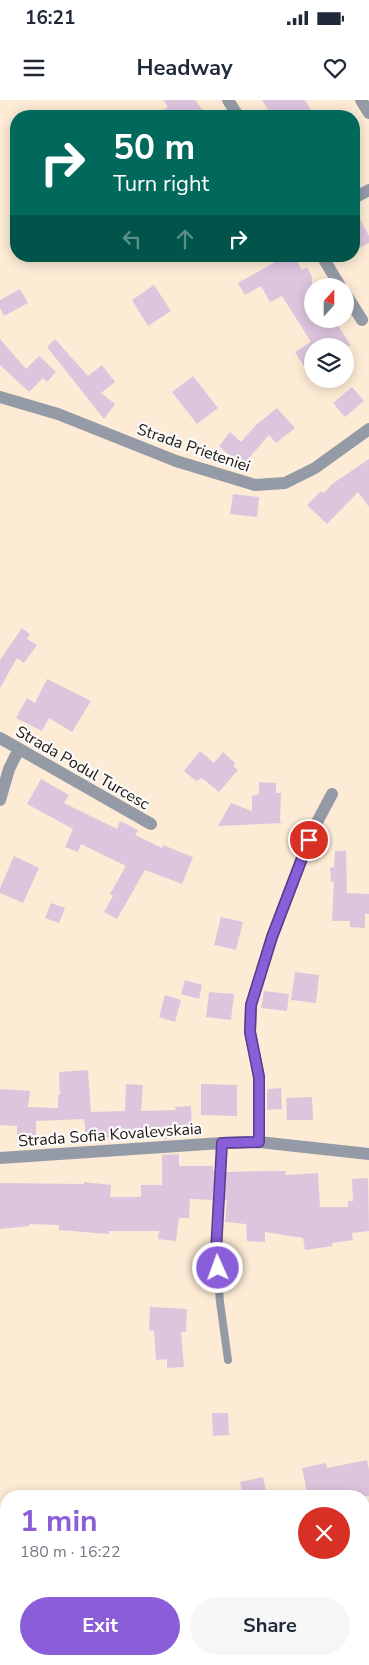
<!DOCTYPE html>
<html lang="en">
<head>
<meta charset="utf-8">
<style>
	:root { --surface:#fff; --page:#f6f6f7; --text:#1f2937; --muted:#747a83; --accent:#895ed8 }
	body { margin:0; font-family:"Nunito Sans",sans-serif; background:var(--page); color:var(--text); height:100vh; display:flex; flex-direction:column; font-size:19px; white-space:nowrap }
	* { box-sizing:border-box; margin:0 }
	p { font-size:16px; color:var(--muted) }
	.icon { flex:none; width:28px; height:28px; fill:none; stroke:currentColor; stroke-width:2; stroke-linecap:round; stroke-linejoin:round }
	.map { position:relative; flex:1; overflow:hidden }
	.panel { position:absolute; left:0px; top:1390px; width:370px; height:175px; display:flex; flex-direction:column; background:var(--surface); border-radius:20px 20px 0 0; box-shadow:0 2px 12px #0003 }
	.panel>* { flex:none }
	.top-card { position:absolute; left:10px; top:10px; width:350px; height:152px; border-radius:20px; box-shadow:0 2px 12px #0003; background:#00695c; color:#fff; overflow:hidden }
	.needle { width:32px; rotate:21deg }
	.buttons { position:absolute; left:304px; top:178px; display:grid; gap:10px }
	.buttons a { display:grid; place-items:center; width:50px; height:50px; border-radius:50%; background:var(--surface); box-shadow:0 2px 12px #0003; font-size:25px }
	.pin { position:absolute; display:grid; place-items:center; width:42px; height:42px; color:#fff; margin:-21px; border:2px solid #fff; border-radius:50%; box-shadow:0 1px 5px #0007 }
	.me { position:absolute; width:55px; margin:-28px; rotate:358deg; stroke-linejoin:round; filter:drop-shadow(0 0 4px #0008) }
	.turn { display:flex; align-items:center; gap:18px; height:105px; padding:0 20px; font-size:22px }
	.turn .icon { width:65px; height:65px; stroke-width:2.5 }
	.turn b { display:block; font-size:35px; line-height:42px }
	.lanes { display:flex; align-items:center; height:48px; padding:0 20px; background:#0003; justify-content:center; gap:25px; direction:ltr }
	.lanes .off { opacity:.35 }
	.round { display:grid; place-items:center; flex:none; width:52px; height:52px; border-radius:26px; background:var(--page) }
	.headline { display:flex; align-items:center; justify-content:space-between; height:85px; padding:0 20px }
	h1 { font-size:30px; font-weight:700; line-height:38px; color:var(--accent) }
	.cta { display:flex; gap:10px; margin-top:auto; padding:10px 20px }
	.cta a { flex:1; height:58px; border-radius:30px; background:var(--accent); color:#fff; font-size:20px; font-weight:700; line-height:58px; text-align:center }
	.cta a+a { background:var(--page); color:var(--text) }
	.status { display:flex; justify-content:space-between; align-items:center; height:35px; padding:0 25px; background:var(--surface); direction:ltr }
	.status svg { height:14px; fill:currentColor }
	header { display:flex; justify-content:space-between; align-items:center; height:65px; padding:0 20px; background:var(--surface); font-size:22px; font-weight:700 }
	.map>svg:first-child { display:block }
</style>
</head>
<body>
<div class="status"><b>16:21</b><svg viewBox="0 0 49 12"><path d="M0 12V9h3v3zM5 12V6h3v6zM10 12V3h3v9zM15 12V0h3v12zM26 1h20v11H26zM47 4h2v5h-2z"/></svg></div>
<header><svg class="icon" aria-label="menu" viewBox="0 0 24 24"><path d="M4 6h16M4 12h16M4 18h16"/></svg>Headway<svg class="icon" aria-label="heart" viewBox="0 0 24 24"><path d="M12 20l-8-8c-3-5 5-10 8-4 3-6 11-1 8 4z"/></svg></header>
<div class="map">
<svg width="369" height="1565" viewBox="0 0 369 1565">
	<rect width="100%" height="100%" fill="#fdebd5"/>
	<path fill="#ddc5de" d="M163 0H195L207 16H155L168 7Z
		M262 0H305L314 16H272Z
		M354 108 369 136V143L354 151Z
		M286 156H294L302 170 307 167 312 177V219H334L351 246H314L312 245V279L295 252 311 242 282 196 270 202 261 186 245 195 238 183Z
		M154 185 171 211 148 226 132 200Z
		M20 189 28 203 4 216 0 208V200Z
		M0 239 26 269 39 256 56 272 47 282 43 278 29 292 0 265Z
		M55 239 88 276 102 265 115 282 101 293 115 304 104 319 47 247Z
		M193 276 218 308 197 324 172 292Z
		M352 287 364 301 345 317 333 303Z
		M277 308 295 328 276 343 269 335 242 366 219 346 230 332 241 342 255 326Z
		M369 359V407L358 392 327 424 307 405 321 391 324 393 332 384Z
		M233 394 259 397 257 417 230 414Z
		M22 528 30 534 27 539 37 545 24 563 17 558 0 588V560Z
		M47 579 91 601 72 632 49 618 42 631 16 618 27 598 35 603Z
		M200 651 214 663 223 652 235 663 234 667 238 670 219 692 202 678 196 681 184 671Z
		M41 679 69 695 64 703 117 729 120 721 138 730 135 735 162 748 163 745 193 757 182 784 145 770 117 819 104 812 113 796 110 794 126 766 81 744 78 752 65 747 73 729 27 704Z
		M259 682 276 683V693H281L280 722 284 723 218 726 231 703 252 711V696L259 694Z
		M335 751H346L347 793 369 794V814H365V828L350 827V821H332L334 782H331L330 768 334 767Z
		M14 756 39 768 23 803 0 793V788Z
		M51 803 65 808 59 823 45 818Z
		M221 817 243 822 236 850 214 845Z
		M295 872 319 875 316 903 291 900Z
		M185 880 202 885 199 899 181 894Z
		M264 891 289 894 287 911 261 908Z
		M209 892 234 894 231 920 206 917Z
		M165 895 181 900 175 922 159 917Z
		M88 970 91 1012 125 1011 126 984 143 985 141 1011 176 1010 175 1007 191 1006 192 1035 162 1039V1037H155L86 1038 84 1019 36 1021V1040L17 1039V1026L0 1025V989L30 991 28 1007 58 1008V995H60L59 972Z
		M201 984 237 985V1016L201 1015Z
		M281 988 282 1009 267 1010V989Z
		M312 997 313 1020H287L286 998Z
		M179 1054V1066H213V1071H215L213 1100 190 1099 189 1118H179L176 1141 158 1139 159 1131H109V1134L59 1130V1125L29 1124V1126L0 1129V1083L84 1084V1082L111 1085 110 1097H141V1085H162V1055Z
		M270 1071H286L285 1075 318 1073 320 1107H348V1101H353L352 1079 368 1078 369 1131 352 1133 353 1140 332 1143 333 1146 305 1150 303 1138 265 1132V1142L247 1141 246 1124 225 1122 227 1100H224L226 1072Z
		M150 1207 187 1209 186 1232H181L184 1267 167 1268V1259L156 1260 154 1231 149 1230Z
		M212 1313H228L229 1335 213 1336Z
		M367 1360 369 1370V1396H308L302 1368 326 1363 327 1368Z
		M263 1377 267 1396H243L240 1382Z"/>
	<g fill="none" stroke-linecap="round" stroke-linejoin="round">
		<path stroke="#949ba7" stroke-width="8" d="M222 1043 216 1151 220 1202 228 1260"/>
		<path stroke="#949ba7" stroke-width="12" d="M228 0 238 16
			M361 0 369 13
			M354 98 369 90
			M322 156 340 186
			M345 193 362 220
			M0 297 58 314 176 361 255 385 285 383 315 368 369 329
			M0 638 151 724
			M0 700 9 669 19 649
			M259 1042V977L250 932 251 905 272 837 299 766 315 726 332 694
			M0 1058 222 1043 259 1042 369 1054
			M364 1473 369 1472
			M0 1557 6 1556"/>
	</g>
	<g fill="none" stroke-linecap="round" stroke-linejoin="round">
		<g stroke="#593d8c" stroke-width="12">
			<path id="route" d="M218 1168 216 1151 222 1043 259 1042V977L250 932 251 905 272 837 309 740"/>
		</g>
		<use href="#route" stroke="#895ed8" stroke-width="9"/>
	</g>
	<g text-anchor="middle" stroke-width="4.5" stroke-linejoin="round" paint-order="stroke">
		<g font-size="16" fill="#1f170e" stroke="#fbfbfb">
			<text transform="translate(194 347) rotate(19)" y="6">Strada Prieteniei</text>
			<text transform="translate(83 667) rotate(30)" y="6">Strada Podul Turcesc</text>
			<text transform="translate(110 1034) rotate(-4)" y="6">Strada Sofia Kovalevskaia</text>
		</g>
	</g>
</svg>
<div class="buttons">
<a><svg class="needle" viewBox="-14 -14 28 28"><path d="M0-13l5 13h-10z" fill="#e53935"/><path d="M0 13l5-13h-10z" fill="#747a83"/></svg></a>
<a><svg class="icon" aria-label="layers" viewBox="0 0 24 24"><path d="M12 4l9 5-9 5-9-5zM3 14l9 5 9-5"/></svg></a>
</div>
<div class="pin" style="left:309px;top:740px;background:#d93025"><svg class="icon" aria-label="arrive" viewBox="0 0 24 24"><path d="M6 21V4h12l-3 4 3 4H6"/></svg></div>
<svg class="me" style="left:218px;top:1168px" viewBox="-20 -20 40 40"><circle r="17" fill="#895ed8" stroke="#fff" stroke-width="3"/><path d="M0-11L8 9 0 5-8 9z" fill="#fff"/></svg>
<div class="top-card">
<div class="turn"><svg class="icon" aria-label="right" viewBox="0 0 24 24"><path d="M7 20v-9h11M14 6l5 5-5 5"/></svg><div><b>50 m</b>Turn right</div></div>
<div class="lanes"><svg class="icon off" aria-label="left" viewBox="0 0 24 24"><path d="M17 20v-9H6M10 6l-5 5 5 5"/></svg><svg class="icon off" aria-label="ahead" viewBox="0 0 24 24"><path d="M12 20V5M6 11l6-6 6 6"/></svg><svg class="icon" aria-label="right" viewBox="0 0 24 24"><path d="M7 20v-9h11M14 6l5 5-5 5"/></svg></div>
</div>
<section class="panel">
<div class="headline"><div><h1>1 min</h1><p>180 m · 16:22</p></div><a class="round" style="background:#d93025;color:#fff"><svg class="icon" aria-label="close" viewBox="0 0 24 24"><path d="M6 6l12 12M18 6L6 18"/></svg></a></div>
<div class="cta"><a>Exit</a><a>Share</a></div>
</section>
</div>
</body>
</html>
